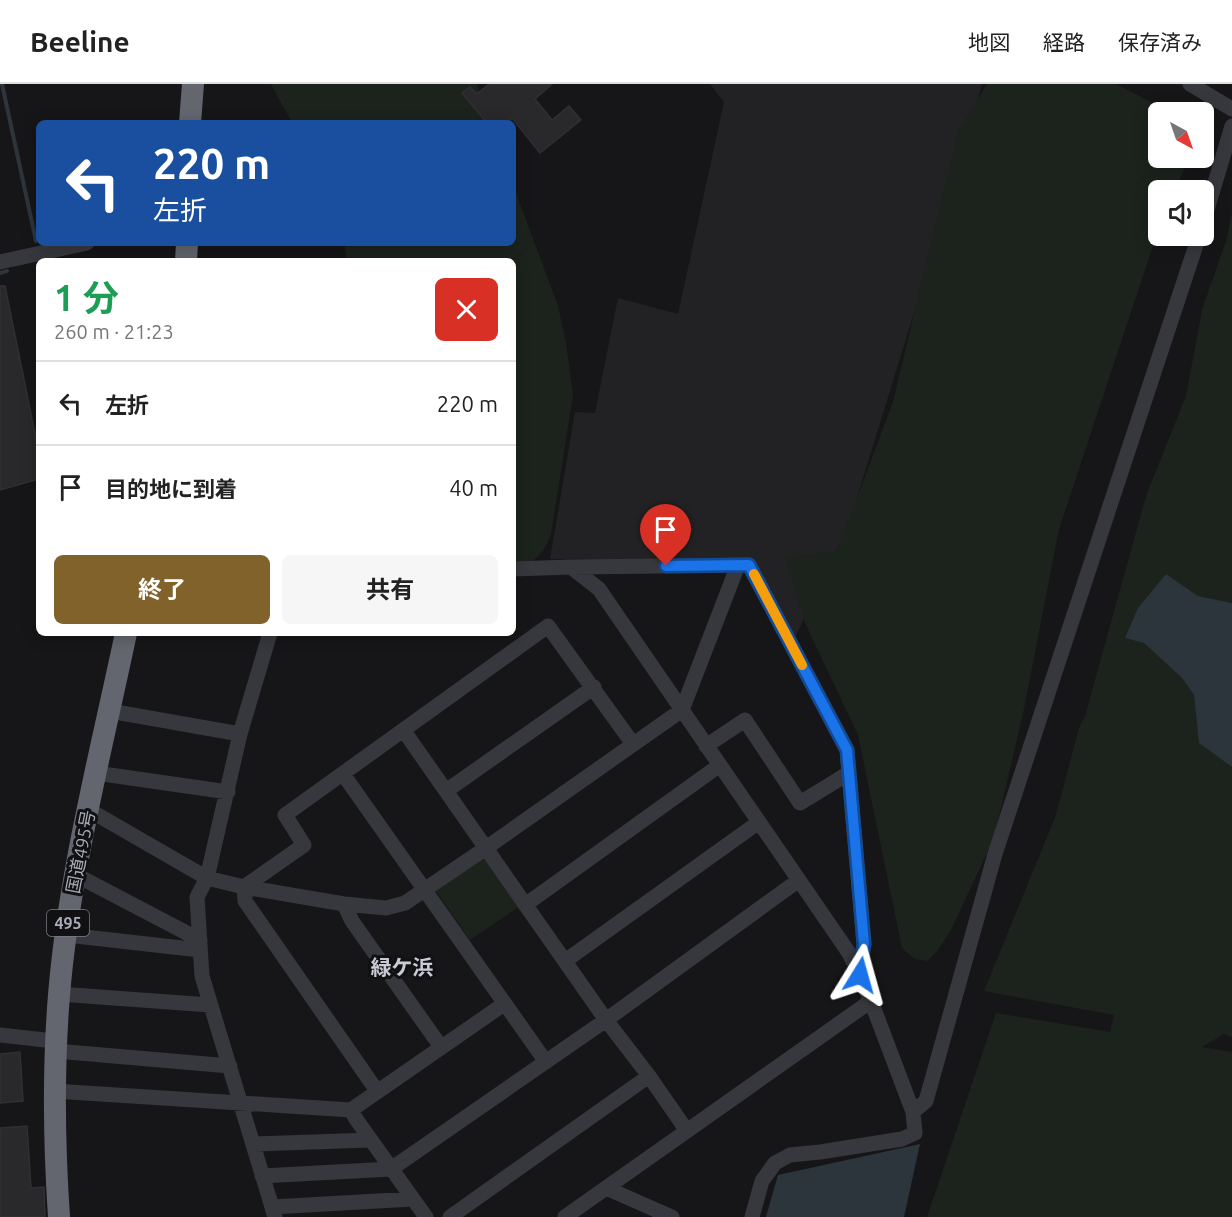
<!DOCTYPE html>
<html lang="ja">
<head>
<meta charset="utf-8">
<style>
	:root { --surface:#fff; --page:#f6f6f6; --text:#222; --muted:#767676; --line:#e0e0e0; --accent:#80622a }
	body { margin:0; font-family:Ubuntu,"Noto Sans JP",sans-serif; background:var(--page); color:var(--text); height:100vh; display:flex; flex-direction:column; font-size:22px; white-space:nowrap }
	* { box-sizing:border-box; margin:0 }
	p { font-size:20px; color:var(--muted) }
	.icon { flex:none; width:33px; height:33px; fill:none; stroke:currentColor; stroke-width:2; stroke-linecap:round; stroke-linejoin:round }
	.map { position:relative; flex:1; overflow:hidden }
	.sheet { position:absolute; left:36px; top:174px; width:480px; height:378px; display:flex; flex-direction:column; background:var(--surface); border-radius:9px; box-shadow:0 3px 15px #0003 }
	.sheet>* { flex:none }
	.guide { position:absolute; left:36px; top:36px; width:480px; height:126px; border-radius:9px; box-shadow:0 3px 15px #0003; background:#1a4fa0; color:#fff; overflow:hidden }
	.needle { width:39px; rotate:140deg }
	.buttons { position:absolute; left:1148px; top:18px; display:grid; gap:12px }
	.buttons a { display:grid; place-items:center; width:66px; height:66px; border-radius:9px; background:var(--surface); box-shadow:0 3px 15px #0003; font-size:30px }
	.pin { position:absolute; display:grid; place-items:center; width:51px; height:51px; color:#fff; margin:-62px -26px; border-radius:50% 50% 50% 0; rotate:-45deg; box-shadow:0 0 6px #0007 }
	.pin .icon { rotate:45deg }
	.me { position:absolute; width:66px; margin:-33px; rotate:8deg; stroke-linejoin:round; filter:drop-shadow(0 0 4px #0008) }
	.turn { display:flex; align-items:center; gap:21px; height:126px; padding:0 18px; font-size:27px }
	.turn .icon { width:78px; height:78px; stroke-width:2.5 }
	.turn b { display:block; font-size:42px; line-height:51px }
	.round { display:grid; place-items:center; flex:none; width:63px; height:63px; border-radius:9px; background:var(--page) }
	.overview { display:flex; align-items:center; justify-content:space-between; height:102px; padding:0 18px }
	h1 { font-size:36px; font-weight:700; line-height:45px; color:#1e9e55 }
	.button { display:flex; gap:12px; margin-top:auto; padding:12px 18px }
	.button a { flex:1; height:69px; border-radius:9px; background:var(--accent); color:#fff; font-size:24px; font-weight:700; line-height:69px; text-align:center }
	.button a+a { background:var(--page); color:var(--text) }
	ul { padding:0; list-style:none }
	li { display:flex; align-items:center; gap:18px; height:84px; padding:0 18px; border-top:2px solid var(--line) }
	li div { flex:1 }
	li b { display:block; font-size:22px }
	li em { font-style:normal }
	header { display:flex; align-items:center; gap:36px; box-sizing:border-box; height:84px; padding:0 30px; background:var(--surface); border-bottom:2px solid var(--line) }
	header strong { font-size:28px }
	nav { display:flex; gap:33px; margin-inline-start:auto; font-size:21px }
	.map>svg:first-child { display:block }
</style>
</head>
<body>
<header>
<strong>Beeline</strong>
<nav><a>地図</a><a>経路</a><a>保存済み</a></nav>
</header>
<div class="map">
<svg width="1232" height="1133" viewBox="0 0 1232 1133">
	<rect width="100%" height="100%" fill="#161618"/>
	<path fill="#222225" d="M710 0H982L968 54 848 443 791 562 753 477 550 475 575 328 595 329 618 214 678 230 724 18Z"/>
	<path fill="#1c231d" d="M271 0H477L491 39H292Z
		M987 0H1116L1170 28H1158V74H1190L1174 106H1158V147L1059 445 1024 625 994 754 951 846 938 866 927 877 915 875 902 864 858 651 805 539 784 473 837 467 893 318 957 49Z
		M513 101 558 222 566 259 573 311 551 450C544 471 532 479 513 489V177H347L344 159H513Z
		M1232 129V519L1198 512 1166 490 1125 554 1144 559 1182 594 1194 611 1199 659 1232 683V953L1224 950 1202 963 1232 968V1133H927L996 929 1110 948 1114 931 984 907 1056 731 1079 644 1085 632 1146 412 1186 312 1202 226 1226 157Z
		M485 772 520 822 470 856 436 807Z"/>
	<path fill="#2c353c" d="M1166 490 1198 512 1232 519V683L1199 659 1194 611 1182 594 1144 559 1125 554 1138 524Z
		M920 1060 904 1133H766L778 1091Z"/>
	<g fill="none" stroke-linecap="round" stroke-linejoin="round">
		<path stroke="#2c353c" stroke-width="4" d="M2 0 36 157
			M0 189 7 187"/>
	</g>
	<path fill="#29292c" stroke="#303034" stroke-width="1.5" d="M489 0H552L535 15 552 36 569 22 581 36 540 69 512 34 506 39H487L462 9 470 3 477 10Z
		M0 202H5L39 369V395L0 406Z
		M20 968 23 1017 0 1019V970Z
		M27 1042 31 1104 44 1103 45 1133H0V1044Z"/>
	<g fill="none" stroke-linecap="round" stroke-linejoin="round">
		<path stroke="#37383d" stroke-width="15" d="M1190 0 1232 25
			M1203 139 1232 42
			M0 178 87 159
			M571 483 749 481 847 666 864 860 859 891
			M513 485 571 483 599 505 849 869 871 917 913 1028 915 1049 902 1055 820 1068 790 1071 775 1079 762 1097 752 1133
			M270 549 240 650 207 794 197 813 202 892 275 1133
			M110 627 240 650
			M404 647 606 936 649 992 687 1047
			M706 662 745 636 800 719 849 689
			M96 689 228 708
			M343 690 546 978
			M446 707 594 603
			M89 726 207 794 244 803 344 820 386 824 405 819 486 764 682 626 738 481
			M76 791 200 856
			M244 803 304 761 285 731 548 542 633 660
			M244 803 245 817 377 1007
			M344 820 352 837 441 963
			M525 821 720 681
			M67 851 200 866
			M565 877 759 738
			M59 910 210 921
			M0 951 45 956
			M56 967 230 982
			M54 1007 351 1026 504 920
			M351 1026 356 1035 426 1133
			M913 1028 926 1017 995 770 1199 152
			M254 1060 371 1056
			M262 1092 391 1085 606 936 799 796
			M606 1104 672 1133
			M272 1123 413 1115
			M450 1133 649 992
			M565 1133 871 917"/>
		<path stroke="#63666e" stroke-width="22" d="M190 39 193 0
			M186 177 187 159
			M59 1133C54 1059 53 985 59 911 69 789 101 668 126 549"/>
	</g>
	<g fill="none" stroke-linecap="round" stroke-linejoin="round">
		<g stroke="#114b97" stroke-width="15">
			<path id="route" d="M666 482 749 481 847 666 864 860 860 891"/>
		</g>
		<use href="#route" stroke="#1a73e8" stroke-width="10"/>
		<path stroke="#f59e0b" stroke-width="10" d="M754 490 802 581"/>
	</g>
	<g text-anchor="middle" stroke-width="6" stroke-linejoin="round" paint-order="stroke">
		<rect fill="#111113" stroke="#7b7e86" stroke-width="1.5" x="47" y="826" width="42" height="26" rx="4.5"/>
		<g font-size="16" font-weight="bold" fill="#a8adb8">
			<text x="68" y="845">495</text>
		</g>
		<g font-size="18" fill="#a8adb8" stroke="#111113">
			<text transform="translate(81 768) rotate(-79)" y="6">国道495号</text>
		</g>
		<g font-size="21" font-weight="bold" fill="#c9ccd4" stroke="#111113">
			<text x="402" y="891">緑ケ浜</text>
		</g>
	</g>
</svg>
<div class="buttons">
<a><svg class="needle" viewBox="-14 -14 28 28"><path d="M0-13l5 13h-10z" fill="#e53935"/><path d="M0 13l5-13h-10z" fill="#767676"/></svg></a>
<a><svg class="icon" aria-label="sound" viewBox="0 0 24 24"><path d="M4 9h4l5-4v14l-5-4H4zM17 9q2 3 0 6"/></svg></a>
</div>
<div class="pin" style="left:666px;top:482px;background:#d93025"><svg class="icon" aria-label="arrive" viewBox="0 0 24 24"><path d="M6 21V4h12l-3 4 3 4H6"/></svg></div>
<svg class="me" style="left:860px;top:891px" viewBox="-20 -20 40 40"><path d="M0-17L14 15 0 8-14 15z" fill="#1a73e8" stroke="#fff" stroke-width="4"/></svg>
<div class="guide">
<div class="turn"><svg class="icon" aria-label="left" viewBox="0 0 24 24"><path d="M17 20v-9H6M10 6l-5 5 5 5"/></svg><div><b>220 m</b>左折</div></div>
</div>
<section class="sheet">
<div class="overview"><div><h1>1 分</h1><p>260 m · 21:23</p></div><a class="round" style="background:#d93025;color:#fff"><svg class="icon" aria-label="close" viewBox="0 0 24 24"><path d="M6 6l12 12M18 6L6 18"/></svg></a></div>
<ul>
<li><svg class="icon" aria-label="left" viewBox="0 0 24 24"><path d="M17 20v-9H6M10 6l-5 5 5 5"/></svg><div><b>左折</b></div><em>220 m</em></li>
<li><svg class="icon" aria-label="arrive" viewBox="0 0 24 24"><path d="M6 21V4h12l-3 4 3 4H6"/></svg><div><b>目的地に到着</b></div><em>40 m</em></li>
</ul>
<div class="button"><a>終了</a><a>共有</a></div>
</section>
</div>
</body>
</html>
